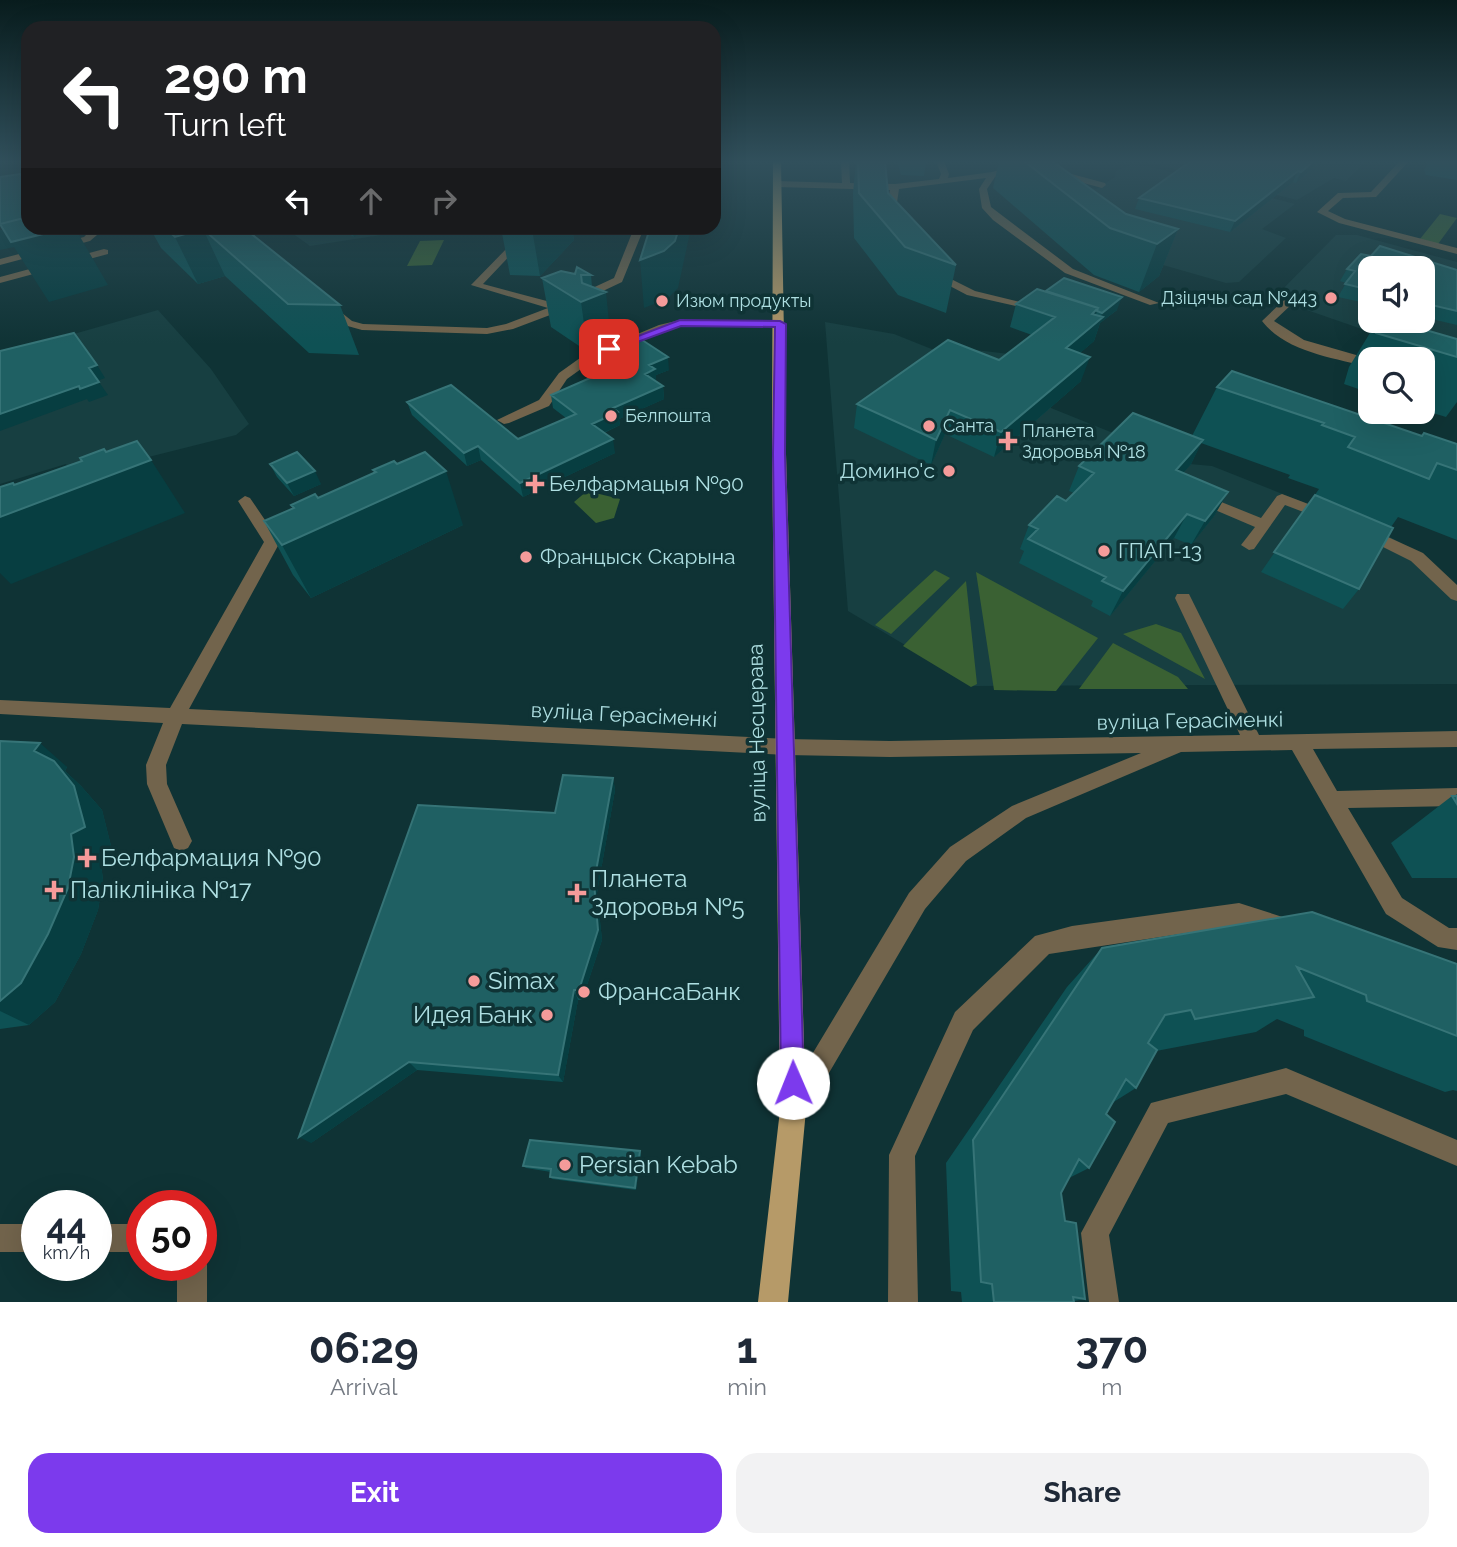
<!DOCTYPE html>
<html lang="en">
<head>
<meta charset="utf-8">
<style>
	:root { --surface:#fff; --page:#f2f2f3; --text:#1f2937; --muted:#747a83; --accent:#7c3aed }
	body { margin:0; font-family:Raleway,sans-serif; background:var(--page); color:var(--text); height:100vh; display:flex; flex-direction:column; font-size:26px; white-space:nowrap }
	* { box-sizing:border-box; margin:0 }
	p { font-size:23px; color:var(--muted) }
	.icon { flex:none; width:38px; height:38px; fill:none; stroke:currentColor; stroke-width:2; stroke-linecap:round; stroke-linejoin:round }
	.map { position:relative; height:1302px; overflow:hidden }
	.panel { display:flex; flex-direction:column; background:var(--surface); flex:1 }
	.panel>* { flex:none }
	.top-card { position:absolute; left:21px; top:21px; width:700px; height:214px; border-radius:21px; box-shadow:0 7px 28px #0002; background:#202124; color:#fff; overflow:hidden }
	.fabs { position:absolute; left:1358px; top:256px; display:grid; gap:14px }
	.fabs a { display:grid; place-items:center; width:77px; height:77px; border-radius:14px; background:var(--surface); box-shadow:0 7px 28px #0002; font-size:35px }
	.speed { position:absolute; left:21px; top:1190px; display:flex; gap:14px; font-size:35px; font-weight:700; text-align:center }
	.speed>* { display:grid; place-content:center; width:91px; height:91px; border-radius:50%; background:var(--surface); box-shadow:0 7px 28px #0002; line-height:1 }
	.speed small { font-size:18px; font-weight:400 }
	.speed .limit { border:10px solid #d22; background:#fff; color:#111 }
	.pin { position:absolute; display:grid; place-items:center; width:60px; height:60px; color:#fff; margin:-30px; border-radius:14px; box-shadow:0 4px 10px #0006 }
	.me { position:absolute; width:77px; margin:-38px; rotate:359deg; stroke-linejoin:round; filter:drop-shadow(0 0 5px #0008) }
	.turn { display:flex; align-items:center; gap:24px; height:147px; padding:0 28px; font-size:32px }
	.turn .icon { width:91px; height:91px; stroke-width:2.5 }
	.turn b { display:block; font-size:49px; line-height:60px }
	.lanes { display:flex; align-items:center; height:66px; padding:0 28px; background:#0003; justify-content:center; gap:35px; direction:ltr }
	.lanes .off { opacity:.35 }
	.eta { display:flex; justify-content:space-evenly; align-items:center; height:119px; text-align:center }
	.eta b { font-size:42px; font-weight:700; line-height:49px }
	.button { display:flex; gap:14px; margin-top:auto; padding:14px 28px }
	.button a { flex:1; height:80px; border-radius:21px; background:var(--accent); color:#fff; font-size:28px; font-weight:700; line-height:80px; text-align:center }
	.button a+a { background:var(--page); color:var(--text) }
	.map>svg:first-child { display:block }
</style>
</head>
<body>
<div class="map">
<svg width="1457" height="1302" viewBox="0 0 1457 1302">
	<rect width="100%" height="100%" fill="#0f3335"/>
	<path fill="#173f41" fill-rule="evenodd" d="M1143 161H1366L1346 181 1334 178 1297 200Z
		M1130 165 1147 166 1295 204 1262 229 1286 238 1239 282 1226 283 1128 255 1084 186 1096 189 1115 177 1116 171Z
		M285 228H403L381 235 310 246Z
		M1336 235H1357L1457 262V362L1304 309 1302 303 1278 294ZM1370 268H1423V320H1370Z
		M158 310 211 369 249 424 236 435 73 476 66 464 0 484V355Z
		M825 322 894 334 949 356 959 348 1009 354 1051 408 1190 464 1212 466 1388 536 1425 556 1457 586V684L974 686 848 611Z"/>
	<path fill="#3a6133" d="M1440 214 1457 218 1438 244 1420 239Z
		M444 240 432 265 407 266 420 241Z
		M587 491 620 499 614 518 596 523 574 502Z
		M935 570 950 578 891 634 875 625Z
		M976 572 1098 638 1056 691 994 690Z
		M966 581 977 684 971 687 903 646Z
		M1156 624 1181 633 1205 679 1123 634Z
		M1113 643 1178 677 1188 689H1079Z"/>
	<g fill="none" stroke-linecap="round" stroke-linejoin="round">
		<path fill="#72644c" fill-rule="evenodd" d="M841 161H849L850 183 895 184 939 179 941 174 936 161H944L949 174 948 178 992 172 1032 161H1047L995 177 987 189 991 207 1073 269 1159 303 1150 305 1065 273 993 220 982 208 979 189 986 178 899 189 896 209 898 222 893 225 888 222 886 209 890 190 777 187 773 184 777 181 842 183Z
			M1400 161H1409L1376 197 1343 198 1328 211 1345 219 1457 248V254L1339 223 1317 212 1338 193 1371 192Z
			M1053 169 1105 183 1106 185 1102 188 1050 174Z
			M82 228H91L97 235 90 241 0 265V259L84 237 86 235Z
			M504 228H512L520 245 483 284 558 304 614 278 634 228H644L622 282 567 308 575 314 569 317 558 312 513 329 487 334 362 330 344 325 322 307 332 305 352 321 363 324 487 328 506 324 548 308 471 285 510 245Z
			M104 249 108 250V254L0 283V277Z
			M933 270 975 291 1048 309 1042 312 967 295 929 275 928 273Z
			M1314 291 1319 294 1318 296 1292 304 1274 321 1304 340 1370 359V367C1334 358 1286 352 1262 321L1284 300Z
			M680 320 780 321 786 324 780 327 680 326 667 330 588 364 567 379 549 406 509 423 504 424 497 420 539 400 559 373 580 358 659 325Z
			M1199 493 1261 518 1277 496 1282 494 1332 513 1334 516 1327 521 1285 505 1254 549 1249 550 1241 545 1255 527 1194 501 1192 498Z
			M245 496 250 498 280 542 189 709 787 739 890 741 1240 735 1175 598 1177 594H1189L1259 735 1457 731V747L1313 749 1337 791 1457 788V806L1348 808 1402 898 1449 928H1457V950L1438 947 1386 914 1292 750 1181 752 1026 818 966 861 925 909 802 1119 793 1123 784 1119 780 1110 784 1101 909 893 950 847 1012 806 1141 753 890 757 787 755 182 724 166 765 167 784 192 841 188 848 181 851 174 848 147 784 146 765 163 723 0 714V700L170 708 264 542 238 501Z
			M1366 527 1423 553 1457 585V601L1451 599 1411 561 1361 536 1358 532 1361 528Z
			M1239 903 1292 920 1295 928 1292 936 1284 939 1239 925 1049 954 973 1030 915 1156 918 1302H888L889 1155 955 1012 1035 936 1072 926Z
			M1286 1068 1457 1140V1166L1286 1094 1168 1123 1109 1235 1119 1302H1089L1081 1233 1151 1103Z
			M0 1224H37V1252H0Z
			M96 1224H142V1252H96Z
			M201 1254 207 1265V1302H177V1265H201Z"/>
		<path fill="#b69a68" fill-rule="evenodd" d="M773 161H781L786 454 806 1110 788 1302H758L780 1110 772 454Z"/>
	</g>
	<path fill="#0e5154" d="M856 161H885L888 193 956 265 946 313 898 295 854 238 853 193Z
		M897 161H926L924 176 901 175Z
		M999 161H1052L1126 214 1178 229 1159 276 1139 292 1094 275 993 188Z
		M1429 161H1457V180L1426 175 1424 170Z
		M1319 163 1296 183 1293 182 1230 232 1135 209 1139 198Z
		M150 228H205L340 305 359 355 309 353 225 276 198 284 161 248Z
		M339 228H370L354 237Z
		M501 228H572L574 240 540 276 510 275Z
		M1371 256 1457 270V325L1423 317V268H1370V304L1338 297 1346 283 1340 281 1347 269Z
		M575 274 591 275 592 287 611 342 588 352 551 327 542 278Z
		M1016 304 1117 310 1100 323 1094 341 1080 353 1081 381 994 457 945 434 931 465 854 428 857 404 999 360 1032 335 1010 327Z
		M1378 320H1391L1457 339V402L1446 417 1423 410V359H1370V393L1344 384 1349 367Z
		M600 348 669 370 656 375V381L663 386 664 399 619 419 620 425 604 433 615 453 523 497 481 460 467 466 412 415 407 402 518 439 566 418 553 408 551 395 609 370V366L601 361Z
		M1217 387 1457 444V540L1398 517 1391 527 1359 589 1343 609 1261 572 1319 489 1288 478 1290 475 1201 443 1191 464 1183 473 1228 492 1214 516 1191 545 1174 538 1110 616 1091 606 1093 601 1019 563 1024 551 1020 549 1029 525 1066 501 1074 493 1069 491 1079 466 1192 436Z
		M270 464 321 484 294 496 277 477Z
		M373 470 463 525 311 598 293 575 264 521 293 508 291 505 318 498 375 473Z
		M0 741 67 767 65 771 81 786 102 810 112 850 100 856 103 880 98 910 81 954 55 1002 29 1025 0 1029Z
		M613 778 615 790 597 893 602 940 582 1000H578L563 1082 417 1070 311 1143 555 813Z
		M1457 794V878H1412L1391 843 1452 796H1454Z
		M1102 948 1457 964V1091L1453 1090 1445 1092 1381 1067 1304 1036V1030L1277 1019 1256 1032 1156 1051 1136 1088 1112 1103 1106 1114 1089 1168 1069 1178 1061 1193 1065 1221 1085 1299 1074 1301V1302H962L961 1292 951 1291 946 1163 1067 987Z
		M641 1154 636 1190 552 1179 550 1177 551 1172 526 1168 523 1166Z"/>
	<path fill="#073e41" d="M1314 161H1320L1296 183 1301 172Z
		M1298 171 1293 182 1230 232 1235 221Z
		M75 228 108 285 49 302 14 247 0 250V230Z
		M350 228H370L354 237Z
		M533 228H572L574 240 540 276 532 229Z
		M679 228H691L678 288 667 299 644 308 640 260Z
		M203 229 225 276 198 284 175 237Z
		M1178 229 1159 276 1139 292 1157 244Z
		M606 292 611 342 588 352 581 302Z
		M1122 297 1117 310 1100 323 1094 341 1058 372 1066 348 1092 314 1098 308 1092 326 1100 320 1102 313Z
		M668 357 669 370 656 375V382L645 374 649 365Z
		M1090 357 1081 381 994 457 1001 432Z
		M97 365 105 378 97 381 89 368Z
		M99 382 108 395 89 402 87 399 0 431V414L79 386Z
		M663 386 664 399 619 419 620 425 594 437 592 424 613 408Z
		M950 410 945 434 931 465 936 440Z
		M613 439 615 453 523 497 520 483Z
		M1203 440 1191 464 1164 495 1176 470Z
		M478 446 481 460 467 466 464 453Z
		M151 460 185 513 11 584 0 573V517L13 483 31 505Z
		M315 471 321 484 294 496 287 483Z
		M446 471 463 525 311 598 282 545Z
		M1228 492 1214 516 1191 545 1205 521Z
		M1187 514 1174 538 1110 616 1123 591Z
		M40 743 67 767 65 771 81 786 102 810 112 850 100 856 103 880 98 910 81 954 55 1002 29 1025 0 1011V1001L34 751Z
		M613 778 615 790 597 893 602 940 582 1000 579 990 594 882Z
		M574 990 578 1000 563 1082 558 1075Z
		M409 1062 417 1070 311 1143 299 1137Z
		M640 1151 641 1154 636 1190 635 1188Z"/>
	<path fill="#1f6063" stroke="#367477" stroke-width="2" d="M858 161H885L888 193 956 265 905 247 859 193Z
		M1024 161H1052L1126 214 1178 229 1157 244 1110 228Z
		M1191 161H1314L1301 172 1298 171 1235 221 1139 198Z
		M20 174 28 182V217L0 224V177Z
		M28 217V228H67L11 242 0 224Z
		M165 228H244L340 305 288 304 203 229 175 237Z
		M501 228H533L532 229Z
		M650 228H679L675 241 664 251 640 260Z
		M1380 246 1457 270V311L1423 303V268H1370V290L1345 284 1355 271 1347 269 1361 254 1371 256Z
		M577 267 591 275H581L582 283 606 292 581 302 542 278 561 271 575 274Z
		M1064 278 1122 297 1102 313 1097 311 1098 308 1046 291Z
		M1037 289 1098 308 1092 314 1103 317 1066 348 1090 357 1001 432 950 410 936 440 857 404 948 340 999 360 1055 317 1016 304Z
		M1380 320H1391L1457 339V357L1376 333Z
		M74 333 97 365 89 368 99 382 80 389 79 386 0 414V351Z
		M633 334 668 357 649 365 655 369 645 374 663 386 613 408 618 412 592 424 613 439 520 483 478 446 464 453 407 402 451 385 518 439 576 414 551 395 613 368 609 365 619 361 600 348Z
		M1232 371 1422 436 1424 433 1457 444V470L1437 463 1429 479 1348 447 1355 437 1322 425 1324 423 1217 387Z
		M1133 413 1203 440 1176 470 1228 492 1205 521 1187 514 1123 591 1102 581 1106 577 1028 539 1038 529 1029 525 1057 496 1066 501 1094 473 1079 466Z
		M137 441 151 460 0 517V487L13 483 14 485 82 461 80 458 104 449 106 452Z
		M297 452 315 471 287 483 270 464Z
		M425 452 446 471 282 545 264 521 294 508 291 505 315 494 318 498 376 472 373 470 394 461 397 464Z
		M1315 495 1393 528 1359 589 1274 552Z
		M0 741 40 743 34 751 54 761 74 786 85 827 71 834 74 857 68 888 48 934 21 983 0 1001Z
		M563 775 613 778 594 882 598 930 579 990H574L558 1075 409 1062 299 1137 418 805 555 813Z
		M1452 796H1457V804Z
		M1312 912 1457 964V1036L1367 1001 1366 995 1297 967 1314 997 1195 1019 1191 1010 1165 1015 1148 1043 1157 1050 1136 1088 1126 1079 1106 1114 1115 1122 1089 1168 1079 1159 1061 1193 1065 1221 1076 1223 1085 1299 1073 1297 1074 1302H994L992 1284 981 1282 973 1140 1102 948Z
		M530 1140 640 1151 635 1188 550 1177 551 1169 523 1166Z"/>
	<linearGradient id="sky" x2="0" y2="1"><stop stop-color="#081c1d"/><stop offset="0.47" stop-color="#31505c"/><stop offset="1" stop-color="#31505c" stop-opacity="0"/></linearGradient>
	<rect width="1457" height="344" fill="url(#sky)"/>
	<path fill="#7c3aed" stroke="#51269a" stroke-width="2" d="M680 320 780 321 786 324 785 454 804 1083 801 1092 793 1095 784 1092 781 1083 773 454 775 327 681 326 613 351 604 349Z"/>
	<g fill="#f59b9a" stroke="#0f3335" stroke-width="2.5">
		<circle cx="1331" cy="298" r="7"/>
		<circle cx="662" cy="301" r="7"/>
		<circle cx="611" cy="416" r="7"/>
		<circle cx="929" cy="426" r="7"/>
		<path d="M1004.5 430.5h7v7h7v7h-7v7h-7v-7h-7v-7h7z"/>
		<circle cx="949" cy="471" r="7"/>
		<path d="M531.5 473.5h7v7h7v7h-7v7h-7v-7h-7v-7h7z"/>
		<circle cx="1104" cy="551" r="7"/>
		<circle cx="526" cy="557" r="7"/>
		<path d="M83.5 847.5h7v7h7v7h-7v7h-7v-7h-7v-7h7z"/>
		<path d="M50.5 879.5h7v7h7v7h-7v7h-7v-7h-7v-7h7z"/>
		<path d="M573.5 882.5h7v7h7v7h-7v7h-7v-7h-7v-7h7z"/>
		<circle cx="474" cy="981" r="7"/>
		<circle cx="584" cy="992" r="7"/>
		<circle cx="547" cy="1015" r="7"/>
		<circle cx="565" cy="1165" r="7"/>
	</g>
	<g text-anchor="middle" stroke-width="7" stroke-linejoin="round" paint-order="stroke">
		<g font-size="18" fill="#aedfe2" stroke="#0f3335" text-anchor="start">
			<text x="1317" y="304" text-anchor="end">Дзіцячы сад №443</text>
			<text x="676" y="307">Изюм продукты</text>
			<text x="625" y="422">Белпошта</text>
			<text x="943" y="432">Санта</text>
			<text x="1022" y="437">Планета<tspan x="1022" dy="21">Здоровья №18</tspan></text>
		</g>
		<g font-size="21" fill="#aedfe2" stroke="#0f3335" text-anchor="start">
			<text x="935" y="478" text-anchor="end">Домино'c</text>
			<text x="549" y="491">Белфармацыя №90</text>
			<text x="1118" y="558">ГПАП-13</text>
			<text x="540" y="564">Францыск Скарына</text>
		</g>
		<g font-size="21" fill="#aedfe2" stroke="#0f3335">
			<text transform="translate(624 715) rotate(3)" y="7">вуліца Герасіменкі</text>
			<text transform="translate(1190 721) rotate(-1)" y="7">вуліца Герасіменкі</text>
			<text transform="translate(757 733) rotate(-91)" y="7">вуліца Несцерава</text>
		</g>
		<g font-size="24" fill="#aedfe2" stroke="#0f3335" text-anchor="start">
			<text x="101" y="866">Белфармация №90</text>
			<text x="591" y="887">Планета<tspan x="591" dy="28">Здоровья №5</tspan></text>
			<text x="70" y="898">Паліклініка №17</text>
			<text x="488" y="989">Simax</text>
			<text x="598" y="1000">ФрансаБанк</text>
			<text x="533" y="1023" text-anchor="end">Идея Банк</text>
			<text x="579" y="1173">Persian Kebab</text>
		</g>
	</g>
</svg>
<div class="fabs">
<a><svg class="icon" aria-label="sound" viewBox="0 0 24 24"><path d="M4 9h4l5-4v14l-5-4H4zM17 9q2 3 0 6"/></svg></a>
<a><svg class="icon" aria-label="search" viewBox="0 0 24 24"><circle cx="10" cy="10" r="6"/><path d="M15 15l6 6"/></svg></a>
</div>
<div class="speed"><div>44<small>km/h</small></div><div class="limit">50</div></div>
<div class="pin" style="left:609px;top:349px;background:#d93025"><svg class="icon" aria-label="arrive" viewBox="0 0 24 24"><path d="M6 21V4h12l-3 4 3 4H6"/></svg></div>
<svg class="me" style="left:793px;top:1083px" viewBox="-20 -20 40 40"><circle r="19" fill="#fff"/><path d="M0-13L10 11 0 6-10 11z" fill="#7c3aed"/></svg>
<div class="top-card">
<div class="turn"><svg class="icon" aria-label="left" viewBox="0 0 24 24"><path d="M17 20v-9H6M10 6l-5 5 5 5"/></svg><div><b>290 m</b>Turn left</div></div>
<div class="lanes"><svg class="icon" aria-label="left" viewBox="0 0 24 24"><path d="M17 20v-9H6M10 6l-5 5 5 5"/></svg><svg class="icon off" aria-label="ahead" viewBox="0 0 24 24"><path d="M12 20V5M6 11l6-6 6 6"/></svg><svg class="icon off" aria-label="right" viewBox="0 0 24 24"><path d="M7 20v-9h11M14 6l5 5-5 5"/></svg></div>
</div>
</div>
<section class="panel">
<div class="eta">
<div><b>06:29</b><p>Arrival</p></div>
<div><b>1</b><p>min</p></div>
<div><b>370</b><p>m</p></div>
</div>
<div class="button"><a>Exit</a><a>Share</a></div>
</section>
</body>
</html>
